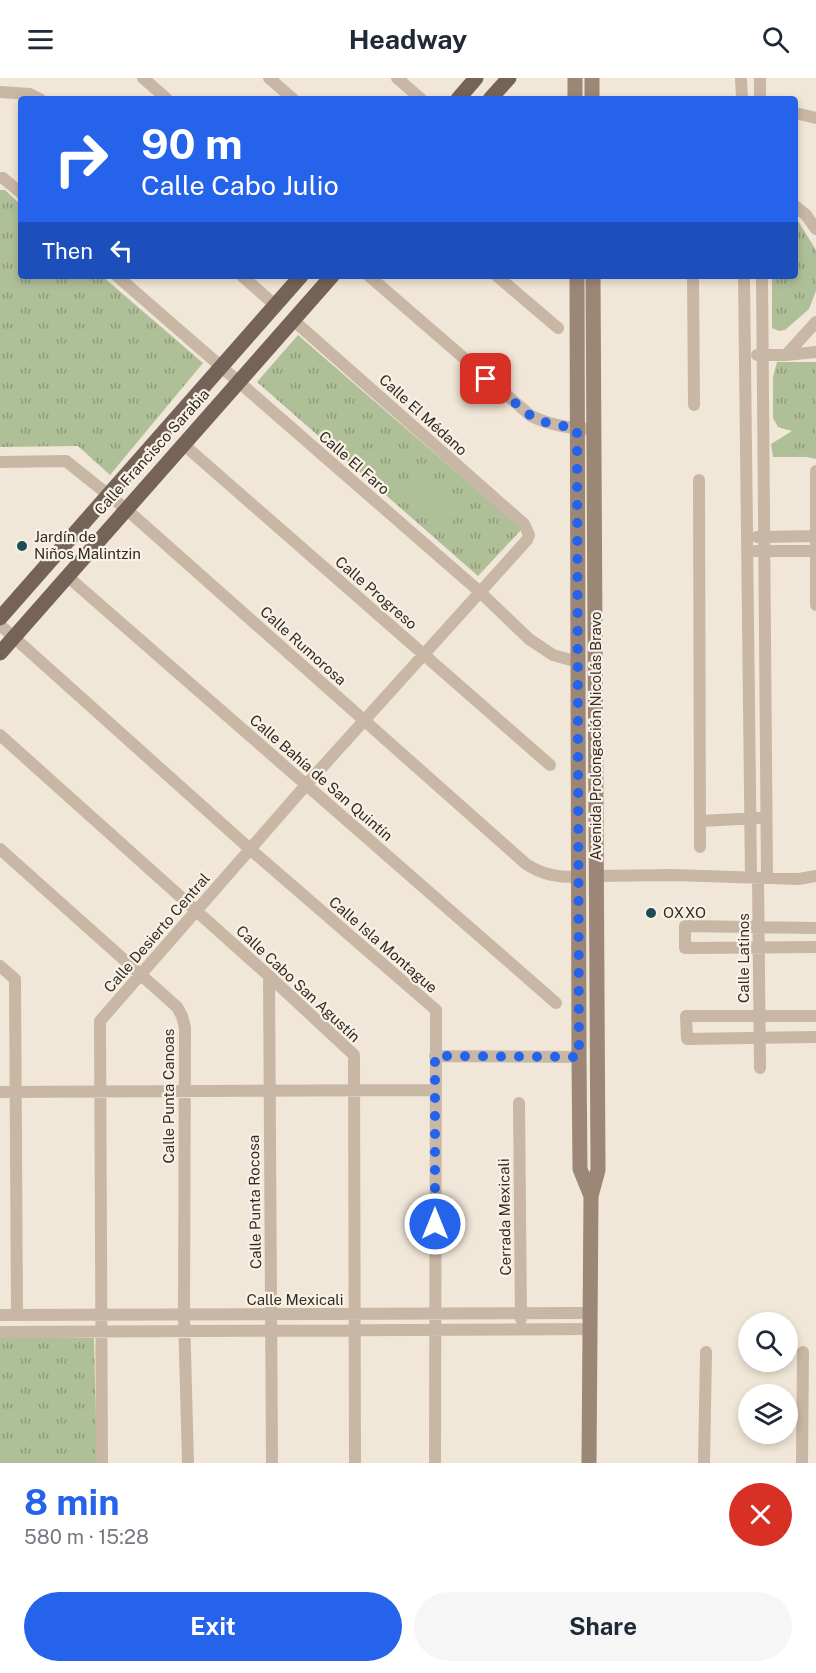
<!DOCTYPE html>
<html lang="en">
<head>
<meta charset="utf-8">
<style>
	:root { --surface:#fff; --page:#f6f6f7; --text:#1f2937; --muted:#747a83; --accent:#2563eb }
	body { margin:0; font-family:"Public Sans",sans-serif; background:var(--page); color:var(--text); height:100vh; display:flex; flex-direction:column; font-size:22px; white-space:nowrap }
	* { box-sizing:border-box; margin:0 }
	p { font-size:20px; color:var(--muted) }
	.icon { flex:none; width:33px; height:33px; fill:none; stroke:currentColor; stroke-width:2; stroke-linecap:round; stroke-linejoin:round }
	.map { position:relative; height:1385px; overflow:hidden }
	.sheet { display:flex; flex-direction:column; background:var(--surface); flex:1 }
	.sheet>* { flex:none }
	.banner { position:absolute; left:18px; top:18px; width:780px; height:183px; border-radius:6px; box-shadow:0 3px 9px #0003; background:#2563eb; color:#fff; overflow:hidden }
	.tools { position:absolute; left:738px; top:1234px; display:grid; gap:12px }
	.tools a { display:grid; place-items:center; width:60px; height:60px; border-radius:50%; background:var(--surface); box-shadow:0 3px 9px #0003; font-size:30px }
	.pin { position:absolute; display:grid; place-items:center; width:51px; height:51px; color:#fff; margin:-26px; border-radius:12px; box-shadow:0 3px 9px #0006 }
	.me { position:absolute; width:66px; margin:-33px; rotate:0deg; stroke-linejoin:round; filter:drop-shadow(0 0 4px #0008) }
	.turn { display:flex; align-items:center; gap:21px; height:126px; padding:0 24px; font-size:27px }
	.turn .icon { width:78px; height:78px; stroke-width:2.5 }
	.turn b { display:block; font-size:42px; line-height:51px }
	.then { display:flex; align-items:center; height:57px; padding:0 24px; background:#0003; gap:12px; font-size:22px }
	.round { display:grid; place-items:center; flex:none; width:63px; height:63px; border-radius:32px; background:var(--page) }
	.overview { display:flex; align-items:center; justify-content:space-between; height:102px; padding:0 24px }
	h1 { font-size:36px; font-weight:700; line-height:45px; color:var(--accent) }
	.cta { display:flex; gap:12px; margin-top:auto; padding:12px 24px }
	.cta a { flex:1; height:69px; border-radius:36px; background:var(--accent); color:#fff; font-size:24px; font-weight:700; line-height:69px; text-align:center }
	.cta a+a { background:var(--page); color:var(--text) }
	header { display:flex; justify-content:space-between; align-items:center; height:78px; padding:0 24px; background:var(--surface); font-size:27px; font-weight:700 }
	.map>svg:first-child { display:block }
</style>
</head>
<body>
<header><svg class="icon" aria-label="menu" viewBox="0 0 24 24"><path d="M4 6h16M4 12h16M4 18h16"/></svg>Headway<svg class="icon" aria-label="search" viewBox="0 0 24 24"><circle cx="10" cy="10" r="6"/><path d="M15 15l6 6"/></svg></header>
<div class="map">
<svg width="816" height="1385" viewBox="0 0 816 1385">
	<defs>
		<pattern id="park-tufts" width="24" height="20" patternUnits="userSpaceOnUse" patternTransform="scale(1.5)"><rect width="24" height="20" fill="#afbf98"/><path d="M3 7l-1-3M5 7V3M7 7l1-3M15 17l-1-3M17 17v-4M19 17l1-3" fill="none" stroke="#8f9b7c"/></pattern>
	</defs>
	<rect width="100%" height="100%" fill="#f1e7d8"/>
	<path fill="url(#park-tufts)" d="M0 112H5L21 127V198H102L203 285 110 397 78 368 0 369Z
		M795 138 816 172V213L809 231 785 252 779 253 772 250V198H795Z
		M298 257 522 451 478 498 257 304Z
		M777 284H816V381L807 379H773L771 366 792 353 778 349 773 340V299Z
		M0 1258 94 1260 97 1385H0Z"/>
	<path fill="#afbf98" d="M427 394 466 428 447 448 410 414Z"/>
	<g fill="none" stroke-linecap="round" stroke-linejoin="round">
		<path stroke="#c8b7a4" stroke-width="12" d="M143 0 167 21
			M269 0 293 21
			M397 0 421 21
			M741 0 742 21
			M760 0V21
			M0 14 30 16 40 21
			M795 35 816 40
			M0 100H3L21 115
			M795 128 806 137 816 151
			M117 198 480 514 529 561 553 577 578 584
			M242 198 275 227
			M369 198 531 338C552 348 573 351 595 351
			M497 198 558 250
			M693 198 694 327
			M744 198 751 799
			M762 198 767 800
			M757 277H786L816 244
			M786 277 816 274
			M183 366 550 687
			M0 384 66 383 126 431 526 786C543 797 557 799 577 799
			M816 393V527
			M699 402 700 769
			M757 459 815 458
			M756 473H815
			M67 498 556 925
			M0 547 250 771 436 932 435 1385
			M0 657 269 898 354 977 355 1385
			M700 743 759 740
			M0 771 177 929 182 938 185 950 184 1237 188 1385
			M596 798 673 797 799 801 816 798
			M758 800 760 990
			M816 850 685 848V870L816 869
			M0 888 15 901 17 1237
			M269 898 272 1385
			M816 938H686L687 961 816 959
			M435 978 579 979
			M0 1014 435 1012
			M519 1025 521 1241
			M0 1237 591 1235
			M0 1254 590 1251
			M102 1385 100 943 306 707 527 462 529 457 524 446 293 242
			M704 1385 706 1274
			M802 1385 803 1274"/>
		<path stroke="#9c8676" stroke-width="15" d="M575 0V21
			M592 0V21
			M577 198 579 979 580 1091 591 1118
			M589 1385 591 1118 598 1092 593 198"/>
		<path stroke="#766357" stroke-width="15" d="M458 21 476 0
			M490 21 509 0
			M0 540 301 198
			M0 575 332 198"/>
	</g>
	<g fill="none" stroke-linecap="round" stroke-linejoin="round">
		<path stroke="#2563eb" stroke-width="10" stroke-dasharray="0 18" d="M435 1146V978L579 979 577 351 544 344 531 338 486 301"/>
	</g>
	<g fill="#1c4d55" stroke="#f9f1e4" stroke-width="2">
		<circle cx="22" cy="468" r="6"/>
		<circle cx="651" cy="835" r="6"/>
	</g>
	<g text-anchor="middle" stroke-width="4.5" stroke-linejoin="round" paint-order="stroke">
		<g font-size="15" fill="#342b26" stroke="#f9f1e4">
			<text transform="translate(423 337) rotate(42)" y="5">Calle El Médano</text>
			<text transform="translate(152 374) rotate(-48)" y="5">Calle Francisco Sarabia</text>
			<text transform="translate(354 385) rotate(41)" y="5">Calle El Faro</text>
			<text transform="translate(376 515) rotate(41)" y="5">Calle Progreso</text>
			<text transform="translate(303 568) rotate(42)" y="5">Calle Rumorosa</text>
			<text transform="translate(596 658) rotate(-90)" y="5">Avenida Prolongación Nicolás Bravo</text>
			<text transform="translate(321 700) rotate(41)" y="5">Calle Bahía de San Quintín</text>
			<text transform="translate(157 855) rotate(-49)" y="5">Calle Desierto Central</text>
			<text transform="translate(383 867) rotate(41)" y="5">Calle Isla Montague</text>
			<text transform="translate(744 880) rotate(-90)" y="5">Calle Latinos</text>
			<text transform="translate(298 906) rotate(43)" y="5">Calle Cabo San Agustín</text>
			<text transform="translate(169 1018) rotate(-90)" y="5">Calle Punta Canoas</text>
			<text transform="translate(255 1124) rotate(-91)" y="5">Calle Punta Rocosa</text>
			<text transform="translate(505 1139) rotate(-91)" y="5">Cerrada Mexicali</text>
			<text x="295" y="1227">Calle Mexicali</text>
		</g>
		<g font-size="15" fill="#342b26" stroke="#f9f1e4" text-anchor="start">
			<text x="34" y="464">Jardín de<tspan x="34" dy="17">Niños Malintzin</tspan></text>
			<text x="663" y="840">OXXO</text>
		</g>
	</g>
</svg>
<div class="tools">
<a><svg class="icon" aria-label="search" viewBox="0 0 24 24"><circle cx="10" cy="10" r="6"/><path d="M15 15l6 6"/></svg></a>
<a><svg class="icon" aria-label="layers" viewBox="0 0 24 24"><path d="M12 4l9 5-9 5-9-5zM3 14l9 5 9-5"/></svg></a>
</div>
<div class="pin" style="left:486px;top:301px;background:#d93025"><svg class="icon" aria-label="arrive" viewBox="0 0 24 24"><path d="M6 21V4h12l-3 4 3 4H6"/></svg></div>
<svg class="me" style="left:435px;top:1146px" viewBox="-20 -20 40 40"><circle r="17" fill="#2563eb" stroke="#fff" stroke-width="3"/><path d="M0-11L8 9 0 5-8 9z" fill="#fff"/></svg>
<div class="banner">
<div class="turn"><svg class="icon" aria-label="right" viewBox="0 0 24 24"><path d="M7 20v-9h11M14 6l5 5-5 5"/></svg><div><b>90 m</b>Calle Cabo Julio</div></div>
<div class="then">Then<svg class="icon" aria-label="left" viewBox="0 0 24 24"><path d="M17 20v-9H6M10 6l-5 5 5 5"/></svg></div>
</div>
</div>
<section class="sheet">
<div class="overview"><div><h1>8 min</h1><p>580 m · 15:28</p></div><a class="round" style="background:#d93025;color:#fff"><svg class="icon" aria-label="close" viewBox="0 0 24 24"><path d="M6 6l12 12M18 6L6 18"/></svg></a></div>
<div class="cta"><a>Exit</a><a>Share</a></div>
</section>
</body>
</html>
